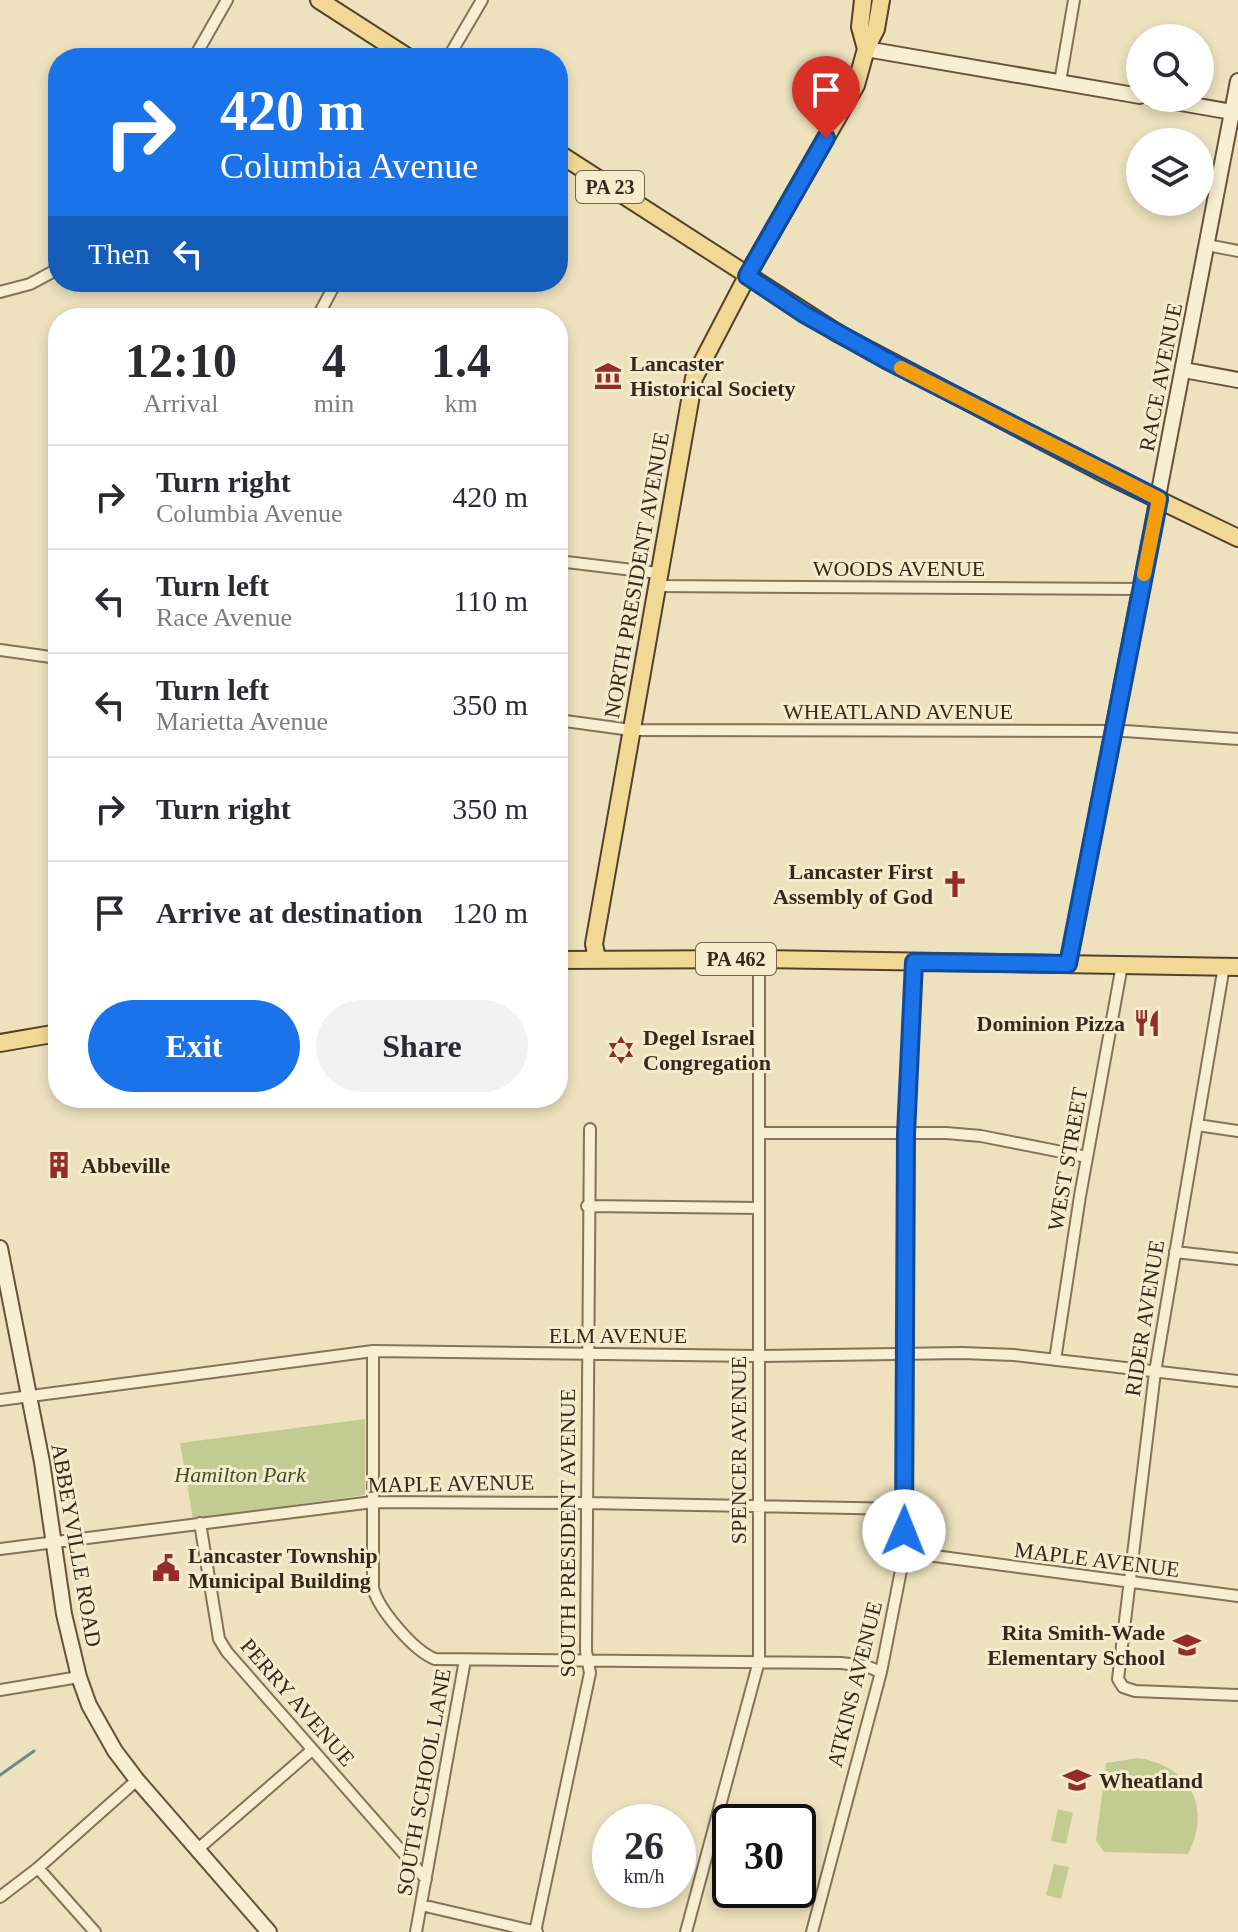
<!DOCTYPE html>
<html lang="en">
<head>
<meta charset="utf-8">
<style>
	:root { --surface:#fff; --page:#f2f2f3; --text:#2b2b33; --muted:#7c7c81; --line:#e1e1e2; --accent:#1a73e8 }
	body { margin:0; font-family:Georgia,serif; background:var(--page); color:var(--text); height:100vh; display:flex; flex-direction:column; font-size:30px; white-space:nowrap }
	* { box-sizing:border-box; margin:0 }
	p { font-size:26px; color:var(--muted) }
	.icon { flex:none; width:44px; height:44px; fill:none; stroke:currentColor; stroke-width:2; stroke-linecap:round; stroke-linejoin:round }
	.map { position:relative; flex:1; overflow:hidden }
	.sheet { position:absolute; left:48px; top:308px; width:520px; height:800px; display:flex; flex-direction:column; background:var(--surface); border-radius:32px; box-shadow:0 4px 12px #0003 }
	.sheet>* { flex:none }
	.top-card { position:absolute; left:48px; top:48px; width:520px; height:244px; border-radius:32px; box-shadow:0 4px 12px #0003; background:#1a73e8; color:#fff; overflow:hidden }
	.controls { position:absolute; left:1126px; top:24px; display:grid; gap:16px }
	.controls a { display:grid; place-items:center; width:88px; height:88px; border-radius:50%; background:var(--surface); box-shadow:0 4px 12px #0003; font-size:40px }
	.speed { position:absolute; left:592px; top:1804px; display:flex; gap:16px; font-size:40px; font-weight:700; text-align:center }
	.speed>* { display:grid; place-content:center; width:104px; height:104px; border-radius:50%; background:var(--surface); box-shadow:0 4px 12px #0003; line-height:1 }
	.speed small { font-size:20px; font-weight:400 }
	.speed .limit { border:4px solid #111; border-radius:12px; background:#fff; color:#111 }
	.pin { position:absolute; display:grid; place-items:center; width:68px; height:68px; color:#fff; margin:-82px -34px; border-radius:50% 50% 50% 0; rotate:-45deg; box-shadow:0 0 8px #0007 }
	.pin .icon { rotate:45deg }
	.me { position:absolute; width:88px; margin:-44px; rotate:1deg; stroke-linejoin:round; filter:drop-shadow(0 0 6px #0008) }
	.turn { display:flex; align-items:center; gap:28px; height:168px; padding:0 40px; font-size:36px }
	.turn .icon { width:104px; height:104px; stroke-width:2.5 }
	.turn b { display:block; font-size:56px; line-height:68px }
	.then { display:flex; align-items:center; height:76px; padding:0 40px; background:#0003; gap:16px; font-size:30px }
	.eta { display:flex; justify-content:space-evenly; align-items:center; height:136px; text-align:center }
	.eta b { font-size:48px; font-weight:700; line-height:56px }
	.primary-button { display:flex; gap:16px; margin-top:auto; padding:16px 40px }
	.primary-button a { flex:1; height:92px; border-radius:48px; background:var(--accent); color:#fff; font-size:32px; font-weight:700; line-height:92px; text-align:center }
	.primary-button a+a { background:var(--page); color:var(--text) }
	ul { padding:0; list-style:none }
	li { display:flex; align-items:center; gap:24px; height:104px; padding:0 40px; border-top:2px solid var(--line) }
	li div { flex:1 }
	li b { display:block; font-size:30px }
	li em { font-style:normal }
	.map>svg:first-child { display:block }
</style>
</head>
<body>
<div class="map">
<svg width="1238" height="1932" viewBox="0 0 1238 1932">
	<rect width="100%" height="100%" fill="#ede1be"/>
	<path fill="#c2cb92" d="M365 1419V1495L193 1519 180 1443Z
		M1138 1758C1190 1766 1212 1807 1188 1854L1104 1852 1096 1841 1106 1763Z
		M1058 1809 1073 1813 1066 1844 1051 1841Z
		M1054 1864 1069 1867 1061 1899 1046 1895Z"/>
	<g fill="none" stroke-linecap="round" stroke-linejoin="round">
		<path stroke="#698c85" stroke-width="3" d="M0 1775 34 1751"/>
		<g stroke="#857257" stroke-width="14">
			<path id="street" d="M194 58 227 0
				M448 58 482 0
				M1060 82 1074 0
				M1207 245 1238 251
				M0 292 30 284 58 269
				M317 318 336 282
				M558 561 658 573
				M656 586 1141 589
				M0 650 58 658
				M558 720 631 730 1125 731 1238 739
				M1224 966 1155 1372 1118 1679 1123 1687 1135 1691 1238 1695
				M1197 1125 1238 1131
				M759 1133H946L981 1136 1087 1157
				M587 1206 759 1208
				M1175 1252 1238 1259
				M373 1351V1588C379 1610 414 1651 435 1659L841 1663 866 1666 881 1672
				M1055 1360 1080 1196 1122 965
				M0 1400 373 1351 758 1356 962 1353 1014 1355 1238 1381
				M200 1523 219 1639 227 1652 426 1879
				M0 1549 373 1502 587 1503 905 1509
				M904 1552 1238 1596
				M0 1690 79 1677
				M198 1849 312 1750
				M38 1868 95 1932
				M0 1897 38 1868 137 1780
				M421 1905 537 1932
				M416 1932 465 1660
				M535 1932 590 1673 586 1651 590 1129
				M686 1932 759 1661V959
				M812 1932 881 1672 903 1560 906 1134 914 962"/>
		</g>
		<g stroke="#67533a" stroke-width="18">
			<path id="secondary" d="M866 49 1140 96
				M1152 98 1238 113
				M1184 370 1238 380
				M1068 964 1238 81
				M0 1248 42 1462 64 1614 79 1677 89 1705 115 1751 137 1780 269 1932"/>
		</g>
		<g stroke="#53402c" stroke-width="20">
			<path id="primary" d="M319 0 409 58
				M863 0 860 27 866 49
				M558 153 839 334 1105 474 1238 538
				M597 959 594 944 694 378 752 267 856 85 866 49 876 29 881 0
				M558 960 759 959 1238 967
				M0 1043 58 1033"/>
		</g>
		<use href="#street" stroke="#f8eed1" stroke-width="10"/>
		<use href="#secondary" stroke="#f8eed1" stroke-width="14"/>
		<use href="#primary" stroke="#f1d995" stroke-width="16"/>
	</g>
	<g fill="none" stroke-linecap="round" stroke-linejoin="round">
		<g stroke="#114b97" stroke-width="20">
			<path id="route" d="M826 138 747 276 804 314 886 360 1159 499 1068 964 914 962 906 1134 904 1531"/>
		</g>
		<use href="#route" stroke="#1a73e8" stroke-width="14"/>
		<path stroke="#f59e0b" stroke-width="14" d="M901 368 1159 499 1144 574"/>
	</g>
	<defs>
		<g id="museum-bare" transform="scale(2.16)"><path d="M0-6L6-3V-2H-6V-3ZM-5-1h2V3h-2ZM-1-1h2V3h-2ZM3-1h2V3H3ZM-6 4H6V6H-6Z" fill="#942c27" stroke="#f5ebcd" stroke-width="2.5" paint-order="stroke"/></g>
		<g id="church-bare" transform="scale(2.16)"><path d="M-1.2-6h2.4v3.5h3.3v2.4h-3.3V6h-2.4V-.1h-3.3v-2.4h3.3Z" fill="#942c27" stroke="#f5ebcd" stroke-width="2.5" paint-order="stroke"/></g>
		<g id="restaurant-bare" transform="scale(2.16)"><path d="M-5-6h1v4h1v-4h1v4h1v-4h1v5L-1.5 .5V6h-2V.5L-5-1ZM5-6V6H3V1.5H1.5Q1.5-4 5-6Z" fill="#942c27" stroke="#f5ebcd" stroke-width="2.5" paint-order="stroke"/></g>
		<g id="synagogue-bare" transform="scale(2.16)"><path d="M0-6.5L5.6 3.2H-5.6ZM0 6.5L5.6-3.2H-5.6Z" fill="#942c27" stroke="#f5ebcd" stroke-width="2.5" paint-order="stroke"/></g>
		<g id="building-bare" transform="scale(2.16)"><path d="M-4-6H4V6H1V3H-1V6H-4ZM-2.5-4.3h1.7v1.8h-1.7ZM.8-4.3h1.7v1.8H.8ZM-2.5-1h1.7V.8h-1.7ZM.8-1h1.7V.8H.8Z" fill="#942c27" stroke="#f5ebcd" stroke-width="2.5" paint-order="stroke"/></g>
		<g id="civic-bare" transform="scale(2.16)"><path d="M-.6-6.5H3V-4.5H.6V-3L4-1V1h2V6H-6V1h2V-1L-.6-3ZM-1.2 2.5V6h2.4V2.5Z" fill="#942c27" stroke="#f5ebcd" stroke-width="2.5" paint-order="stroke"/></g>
		<g id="school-bare" transform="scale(2.16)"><path d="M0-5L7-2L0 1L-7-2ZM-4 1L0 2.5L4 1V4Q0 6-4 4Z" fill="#942c27" stroke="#f5ebcd" stroke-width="2.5" paint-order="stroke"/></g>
	</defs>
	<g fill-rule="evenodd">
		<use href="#museum-bare" x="608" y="376"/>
		<use href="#church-bare" x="955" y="884"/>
		<use href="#restaurant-bare" x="1147" y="1023"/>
		<use href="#synagogue-bare" x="621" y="1050"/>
		<use href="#building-bare" x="59" y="1165"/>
		<use href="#civic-bare" x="166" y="1568"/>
		<use href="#school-bare" x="1187" y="1645"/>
		<use href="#school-bare" x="1077" y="1780"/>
	</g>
	<g text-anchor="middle" stroke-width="6" stroke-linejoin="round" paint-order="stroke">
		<g fill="#f5ebcd" stroke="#6f6351" stroke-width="2">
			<rect x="576" y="171" width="68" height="32" rx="6"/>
			<rect x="696" y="943" width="80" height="32" rx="6"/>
		</g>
		<g font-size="20" font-weight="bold" fill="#35291c">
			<text x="610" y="194">PA 23</text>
			<text x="736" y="966">PA 462</text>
		</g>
		<g font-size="22" font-weight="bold" fill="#35291c" stroke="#f5ebcd" text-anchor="start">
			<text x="630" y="371">Lancaster<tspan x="630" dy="25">Historical Society</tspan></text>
			<text x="933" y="879" text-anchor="end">Lancaster First<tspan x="933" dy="25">Assembly of God</tspan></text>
			<text x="1125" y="1031" text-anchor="end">Dominion Pizza</text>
			<text x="643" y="1045">Degel Israel<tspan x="643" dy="25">Congregation</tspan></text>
			<text x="81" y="1173">Abbeville</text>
			<text x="188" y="1563">Lancaster Township<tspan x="188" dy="25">Municipal Building</tspan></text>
			<text x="1165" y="1640" text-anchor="end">Rita Smith-Wade<tspan x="1165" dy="25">Elementary School</tspan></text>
			<text x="1099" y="1788">Wheatland</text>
		</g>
		<g font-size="22" fill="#35291c" stroke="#f5ebcd">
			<text transform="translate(1160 377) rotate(-79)" y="8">RACE AVENUE</text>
			<text x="899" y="576">WOODS AVENUE</text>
			<text transform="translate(636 575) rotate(-80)" y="8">NORTH PRESIDENT AVENUE</text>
			<text x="898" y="719">WHEATLAND AVENUE</text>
			<text transform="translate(1067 1159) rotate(-80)" y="8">WEST STREET</text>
			<text transform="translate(1144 1318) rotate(-81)" y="8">RIDER AVENUE</text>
			<text x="618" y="1343">ELM AVENUE</text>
			<text transform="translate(738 1450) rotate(-90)" y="8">SPENCER AVENUE</text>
			<text transform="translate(451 1483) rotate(-1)" y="8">MAPLE AVENUE</text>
			<text transform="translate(567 1533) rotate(-90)" y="8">SOUTH PRESIDENT AVENUE</text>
			<text transform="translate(77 1545) rotate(80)" y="8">ABBEYVILLE ROAD</text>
			<text transform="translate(1097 1559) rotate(7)" y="8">MAPLE AVENUE</text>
			<text transform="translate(854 1684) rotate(-76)" y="8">ATKINS AVENUE</text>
			<text transform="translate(298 1702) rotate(49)" y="8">PERRY AVENUE</text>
			<text transform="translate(423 1782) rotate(-80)" y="8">SOUTH SCHOOL LANE</text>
		</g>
		<g font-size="22" font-style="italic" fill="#435122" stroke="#f5ebcd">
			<text x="240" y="1482">Hamilton Park</text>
		</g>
	</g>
</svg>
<div class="controls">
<a><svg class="icon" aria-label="search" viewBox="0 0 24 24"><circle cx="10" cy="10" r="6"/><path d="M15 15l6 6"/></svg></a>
<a><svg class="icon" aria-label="layers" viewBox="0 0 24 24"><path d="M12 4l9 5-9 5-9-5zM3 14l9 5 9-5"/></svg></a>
</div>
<div class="speed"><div>26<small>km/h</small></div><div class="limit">30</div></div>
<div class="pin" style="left:826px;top:138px;background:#d93025"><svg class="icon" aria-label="arrive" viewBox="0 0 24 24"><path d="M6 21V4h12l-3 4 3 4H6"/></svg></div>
<svg class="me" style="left:904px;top:1531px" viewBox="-20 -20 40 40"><circle r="19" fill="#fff"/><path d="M0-13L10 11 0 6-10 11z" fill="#1a73e8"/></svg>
<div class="top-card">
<div class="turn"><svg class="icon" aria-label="right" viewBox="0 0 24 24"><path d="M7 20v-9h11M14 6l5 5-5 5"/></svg><div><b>420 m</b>Columbia Avenue</div></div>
<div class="then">Then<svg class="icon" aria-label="left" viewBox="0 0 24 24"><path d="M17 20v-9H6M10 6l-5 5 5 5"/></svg></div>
</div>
<section class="sheet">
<div class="eta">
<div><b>12:10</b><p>Arrival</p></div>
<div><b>4</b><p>min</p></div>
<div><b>1.4</b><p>km</p></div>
</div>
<ul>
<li><svg class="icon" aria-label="right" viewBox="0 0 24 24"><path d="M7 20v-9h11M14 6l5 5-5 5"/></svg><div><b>Turn right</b><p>Columbia Avenue</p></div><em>420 m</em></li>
<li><svg class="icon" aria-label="left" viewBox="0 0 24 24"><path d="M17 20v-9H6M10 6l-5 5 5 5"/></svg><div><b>Turn left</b><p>Race Avenue</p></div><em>110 m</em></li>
<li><svg class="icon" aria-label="left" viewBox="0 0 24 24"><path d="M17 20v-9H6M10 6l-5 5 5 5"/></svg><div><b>Turn left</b><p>Marietta Avenue</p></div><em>350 m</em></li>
<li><svg class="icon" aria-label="right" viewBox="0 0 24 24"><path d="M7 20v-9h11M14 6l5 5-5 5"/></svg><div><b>Turn right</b></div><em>350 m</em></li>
<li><svg class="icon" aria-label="arrive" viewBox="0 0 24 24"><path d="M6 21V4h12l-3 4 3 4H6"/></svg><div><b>Arrive at destination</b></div><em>120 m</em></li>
</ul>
<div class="primary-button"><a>Exit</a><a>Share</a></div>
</section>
</div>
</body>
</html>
